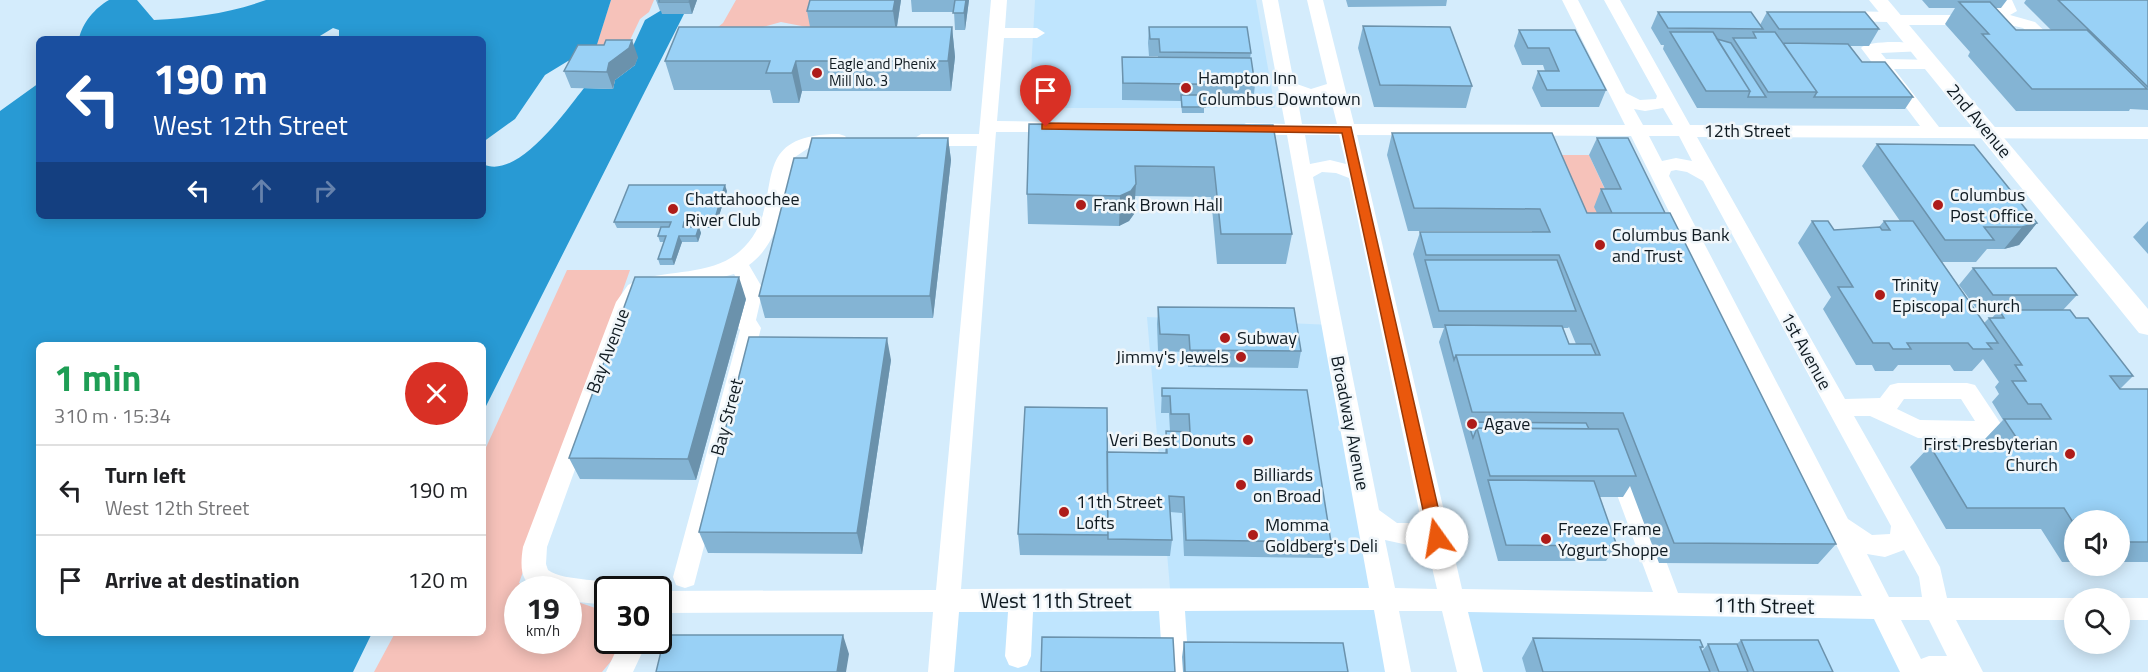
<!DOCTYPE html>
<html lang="en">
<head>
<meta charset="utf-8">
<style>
	:root { --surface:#fff; --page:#f6f6f6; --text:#202124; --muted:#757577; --line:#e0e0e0 }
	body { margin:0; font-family:"Titillium Web",sans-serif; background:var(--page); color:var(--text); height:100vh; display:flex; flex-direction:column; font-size:22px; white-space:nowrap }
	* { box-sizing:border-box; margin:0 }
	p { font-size:20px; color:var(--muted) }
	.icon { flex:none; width:33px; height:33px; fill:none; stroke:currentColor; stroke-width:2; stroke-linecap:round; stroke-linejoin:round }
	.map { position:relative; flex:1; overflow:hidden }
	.panel { position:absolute; left:36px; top:342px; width:450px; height:294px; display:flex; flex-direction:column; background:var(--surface); border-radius:9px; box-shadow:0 3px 15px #0003 }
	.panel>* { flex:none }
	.guide { position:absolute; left:36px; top:36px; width:450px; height:183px; border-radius:9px; box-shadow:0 3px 15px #0003; background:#1a4fa0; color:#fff; overflow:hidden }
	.buttons { position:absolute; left:2064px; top:510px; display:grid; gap:12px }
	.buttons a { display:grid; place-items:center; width:66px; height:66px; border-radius:50%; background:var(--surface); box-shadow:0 3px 15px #0003; font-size:30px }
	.speed { position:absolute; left:504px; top:576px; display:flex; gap:12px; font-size:30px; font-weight:700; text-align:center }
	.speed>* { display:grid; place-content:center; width:78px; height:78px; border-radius:50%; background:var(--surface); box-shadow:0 3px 15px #0003; line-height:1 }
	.speed small { font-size:15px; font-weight:400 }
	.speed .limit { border:3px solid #111; border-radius:9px; background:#fff; color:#111 }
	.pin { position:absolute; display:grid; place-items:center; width:51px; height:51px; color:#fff; margin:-62px -26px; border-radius:50% 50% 50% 0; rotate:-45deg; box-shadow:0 0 6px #0007 }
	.pin .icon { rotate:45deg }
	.me { position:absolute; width:66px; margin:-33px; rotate:347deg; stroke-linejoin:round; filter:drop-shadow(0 0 4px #0008) }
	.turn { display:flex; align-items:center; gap:21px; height:126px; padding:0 18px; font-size:27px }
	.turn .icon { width:78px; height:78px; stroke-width:2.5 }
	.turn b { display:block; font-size:42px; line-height:51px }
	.lanes { display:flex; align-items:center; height:57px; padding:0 18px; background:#0003; justify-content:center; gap:30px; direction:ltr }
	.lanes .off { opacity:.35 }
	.round { display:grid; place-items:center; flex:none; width:63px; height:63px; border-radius:32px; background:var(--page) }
	.head { display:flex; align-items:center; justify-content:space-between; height:102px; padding:0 18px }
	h1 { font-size:36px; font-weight:700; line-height:45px; color:#1e9e55 }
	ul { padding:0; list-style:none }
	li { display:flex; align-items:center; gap:18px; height:90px; padding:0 18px; border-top:2px solid var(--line) }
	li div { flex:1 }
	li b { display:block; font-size:22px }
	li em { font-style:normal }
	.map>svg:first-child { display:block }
</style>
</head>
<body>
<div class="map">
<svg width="2148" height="672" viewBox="0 0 2148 672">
	<rect width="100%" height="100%" fill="#d4ecfc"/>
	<path fill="#bfe5fe" d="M1035 0H1256L1275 108H1029Z
		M1147 317 1332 325 1398 672H941L947 602 1171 600Z
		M1453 600 1881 608 1914 672H1470Z"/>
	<path fill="#f6c2ba" d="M611 0H654L649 12 640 19 622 57 591 62Z
		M736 0H819L812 28 781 22 763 27 712 32 723 23Z
		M1544 155H1589L1613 207 1606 235H1577Z
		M567 270H630L519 583 539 589 518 590V640H568L569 599 607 612 608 640 628 641 602 672H374L395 633H483V454Z"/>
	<path fill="#289ad4" d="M109 0H137L154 20C193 18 230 13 266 0H611L594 54 568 61 545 75 515 119 483 142V39H339V30L333 28 315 39H79C82 23 95 8 109 0Z
		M660 11H663V14H684L483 412V345H39V633H372L353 672H0V111L39 83V216H483V164C517 181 566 111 584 88L613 89 615 80 635 65 628 57 645 20Z"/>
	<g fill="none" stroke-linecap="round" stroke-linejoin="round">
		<path fill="#fff" fill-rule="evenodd" d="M991 0H1007L1005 28H1037L1045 33 1037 38H1004L997 121 1056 122 1065 127 1056 132H996L961 589 1369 588 1287 135H1246L1237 129 1246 123 1285 124 1262 0H1278L1294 83 1311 89 1327 84 1307 0H1323L1354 124 1625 125 1562 0H1578L1626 93 1640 100 1656 99 1657 96 1604 0H1620L1690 125 1920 126 1861 48C1867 40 1920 40 1926 48L1924 51 1881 53 1886 59 1937 60 1939 64 1931 69H1894L1939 127H2148V139L1697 137 1845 399 1880 398 1890 385 1898 383H1967L1975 385 2001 424 2004 430 2001 436 1993 439 1918 438 1870 416H1854L1940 567 1947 598H2077L2074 620H1956L1983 672H1900L1874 619 1468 612 1483 672H1457L1442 611H1399L1411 672H1385L1374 610 1185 611 1189 672H1163L1159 611 1033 612 1031 656 1027 665 1018 668 1009 665 1005 656 1008 612H959L954 672H928L933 612 658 613V591L936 590 977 146H921L912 140 921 134H979ZM1297 96 1311 99 1330 96 1337 124H1302ZM1663 108 1673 125H1643L1634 109 1645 111ZM1305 135H1339L1346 164 1330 160 1310 164ZM1357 135 1631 136 1862 596 1678 593 1630 465 1626 458 1618 456 1610 458 1606 465 1653 592 1462 589ZM1649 136H1679L1692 161 1676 158 1662 161ZM1676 170 1687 172 1703 181 1891 526 1890 534 1872 535 1848 519 1669 176 1671 171ZM1322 172 1336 173 1349 178 1420 515 1415 523H1397L1379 510 1313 177ZM1904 399H1961L1975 421 1920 420 1897 409ZM1385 540 1408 545 1426 541 1437 589 1395 588ZM1904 550 1919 577 1922 597H1889L1867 554 1885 557ZM1901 620H1929L1947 656H1929L1921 659Z
			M1996 0H2012L2017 11 2010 15 2035 22 2057 43 2059 46 2057 49H2045L2023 28 2010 25H1895L1888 22 1841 21 1833 16 1841 11 1892 12 1899 15H1982L1980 12 1982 9 2001 7Z
			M839 134 845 136 848 140 845 144 810 147 795 157C786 194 782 241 749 265L763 289 756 320 761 328 694 585 685 588 676 585 673 577 740 330 735 322 743 289 734 274 705 282 652 290 642 295 633 309 547 547 546 564 548 570C566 583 609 576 619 590H608V605L568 601V590C534 590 516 590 523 547L616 302 628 285 638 280C670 270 712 275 739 252 793 206 737 134 839 134Z
			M2117 598H2148V620H2120Z
			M621 640H648L633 672H606Z"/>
		<path fill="#fff" fill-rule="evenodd" d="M1869 0H1888L2148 309V335L2139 333Z"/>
	</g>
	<path fill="#84b4d4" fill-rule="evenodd" d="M656 0H697L692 14H662L661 11H660Z
		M810 0H901L897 27H952L955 57 951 91H802L799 103H773L770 90H674L665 61 810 27 807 11Z
		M911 0H969L965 30H955L954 12H912Z
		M1346 0H1447L1446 6 1348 7Z
		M1922 0H2007L2001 8H1995L2016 30H2051L2024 3 2026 0H2148V110L2130 109 2129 111H2016L1968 56 1970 52 1945 24 1955 8H1929Z
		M1658 12 1760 25 1767 12 1879 29 1869 46H1850L1862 62 1913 97 1905 109 1697 108 1663 49 1664 45H1661L1651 28Z
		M1363 26 1472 86 1466 108 1374 107 1358 48Z
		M1149 27 1251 53 1250 58 1255 85 1253 102 1204 101V113H1182L1181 101 1122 100V57L1158 58V56H1149L1148 43Z
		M1519 30H1575L1606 90 1599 107H1541L1532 88 1538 71H1545L1543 65H1522L1514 46Z
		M638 57 635 65 615 80 613 89 571 88 564 71Z
		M1273 125 1292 234 1286 264H1217L1211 197 1135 196 1134 214 1129 221 1119 226 1028 224 1027 194Z
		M1392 133 1587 213H1597L1594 207 1601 189H1605L1589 155 1597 138 1665 213 1836 544 1818 564 1659 563 1630 486 1623 497H1599L1617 546 1606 561H1498L1439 342 1444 328H1433L1413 254 1420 232H1532V231H1408L1387 155ZM1569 327 1576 344H1569L1563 328H1568Z
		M948 138 951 160 933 318H765L759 296 807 158Z
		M1877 144 2037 223 2019 245 2004 249H1987L1976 262H1942L1984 323 1989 318H1992L1997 312H1979L1959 285 1973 268 2077 295 2063 310 2076 318 2133 376 2120 389H2148V562H2120V520H2074V562H2062L2041 529H1946L1910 467 1930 446H1987L1984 440 2003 420 1992 402 1999 394 1995 387 1999 382 1983 359 1972 371H1954L1950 365H1898L1893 371H1875L1872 365H1856L1823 309 1831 297 1798 243 1812 221 1834 230 1879 227 1884 221H1900L1862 166Z
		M727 191 715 228H699L701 233 698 242H682L674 265H660L658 259 664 242H660L658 236 661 228H617L614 222Z
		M2148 221V254L2133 237Z
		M746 299 696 480 580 479 569 458Z
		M1158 307 1301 351 1298 368 1188 367 1187 352 1158 351 1157 324Z
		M891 360 862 554 708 553 699 532Z
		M1162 388 1331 542 1326 558 1184 556 1182 513 1170 512 1172 540 1170 556 1020 555 1018 534 1107 452 1165 453 1166 431 1187 432 1170 431 1169 413H1161Z
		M1533 638 1703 647 1701 649 1702 651 1708 644H1737L1741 640 1833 672H1526L1522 658Z
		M1184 642 1348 672H1183L1182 657Z"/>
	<path fill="#6b92ac" d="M690 0H697L692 14 689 2Z
		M895 0H901L896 32 893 11Z
		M966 0H969L965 30 964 13Z
		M952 27 955 57 951 91 948 61Z
		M632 40 638 57 635 65 615 80 613 89 607 72 609 63Z
		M796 61 802 91 799 103 792 73Z
		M948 138 951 160 933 318 930 296Z
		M1136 184 1134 214 1129 221 1119 226 1120 196Z
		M725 185 727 191 715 228 714 222Z
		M2037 223 2019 245 2004 249 2022 227Z
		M699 227 701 233 698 242 696 236Z
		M679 236 682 242 674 265 672 259Z
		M739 277 746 299 696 480 688 459Z
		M887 338 891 360 862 554 857 533Z
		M843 635 849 654 846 672H837Z"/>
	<path fill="#99d1f6" stroke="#6b92ac" stroke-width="1.5" d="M659 0H690L689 2H659Z
		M810 0H895L893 11H807Z
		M955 0H966L964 13H953Z
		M2058 0H2148V87Z
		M1959 2H1990L2016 30H2087L2147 89H2032L1982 34H1989Z
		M1658 12H1751L1763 29 1668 28Z
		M1767 12H1865L1879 29H1779Z
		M1363 26 1450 27 1472 86 1380 85Z
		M679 27H952L948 61H796L792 73H766L770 61H665Z
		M1149 27H1247L1251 53 1160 52 1159 39H1150Z
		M1519 30H1575L1606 90H1547L1538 71H1559L1549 48H1528Z
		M1670 32H1713L1750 91H1706Z
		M1753 32H1775L1817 92H1768L1733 38H1756Z
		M1717 39 1731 43 1766 97H1748L1750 91Z
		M606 40H632L629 48 609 63 607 72 564 71 578 45H604Z
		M1783 43 1848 44 1862 62H1885L1913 97H1814L1817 92Z
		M1122 57 1251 58 1255 85 1123 83Z
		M1181 95H1204L1205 107H1182Z
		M1029 124 1273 125 1292 234H1221L1214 167 1135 166 1136 184 1131 191 1120 196 1027 194Z
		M1392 133H1552L1587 213H1670L1836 544 1674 543 1623 413 1472 412 1456 355H1600L1559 255H1426L1420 232H1550L1540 209 1414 208Z
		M812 138H948L930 296H759L794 158H807Z
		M1597 138H1628L1665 213H1612L1601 189H1621Z
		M1877 144 1974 145 2037 223 2022 227H1984L1994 240H1945Z
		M629 185H725L714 222H684L683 227H699L696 236H679L672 259H658L666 236H658L661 227H669L671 222H614Z
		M1812 221H1828L1834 230 1880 227 1882 230H1890L1884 221H1913L1998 343H1987L1992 349H1973L1968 343H1907L1911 349H1893L1889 343H1873L1838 287H1853Z
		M1425 260H1557L1576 311H1439Z
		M1973 268H2056L2077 295H1993Z
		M635 277H739L688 459 569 458Z
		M1158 307 1294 308 1301 351 1190 350 1189 335 1160 334Z
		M1999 310H2070L2076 318H2088L2133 376H2110L2120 389H2148V542H2120V520H2074V524L2064 508H1967L1930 446H2022L2004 419H2051L2041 404H2028L2012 381H2026L2015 365H2022L1989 318H2004Z
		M1445 325 1562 326 1569 344H1591L1596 355H1456L1454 360Z
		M749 337 887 338 857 533 699 532Z
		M1162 388 1307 390 1331 542 1186 540 1184 497 1169 496 1172 540 1108 539 1107 452 1167 453 1166 431 1190 432 1189 414H1171L1170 396H1162Z
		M1025 407 1107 408 1108 535 1018 534Z
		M1468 422 1586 423 1589 429 1477 428 1473 438Z
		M1477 428 1618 429 1636 476H1490Z
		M1488 480 1594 481 1617 546 1506 545Z
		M665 635H843L837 672H656Z
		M1042 637 1173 638 1175 672H1041Z
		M1533 638 1700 640 1703 647H1700L1710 672H1543Z
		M1741 640H1818L1833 672H1754Z
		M1184 642 1343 643 1348 672H1185Z
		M1708 644H1737L1748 672H1719Z"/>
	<path fill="#ea580c" stroke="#983908" stroke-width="1.5" d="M1046 123 1351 127 1445 538 1443 543H1432L1429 538 1342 133 1042 129V124Z"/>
	<g fill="#ae1c1a" stroke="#f0f6fa" stroke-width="2">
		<circle cx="817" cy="73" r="6"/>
		<circle cx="1186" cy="88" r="6"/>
		<circle cx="1081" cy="205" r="6"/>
		<circle cx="1938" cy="205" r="6"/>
		<circle cx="673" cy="209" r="6"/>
		<circle cx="1600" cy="245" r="6"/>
		<circle cx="1880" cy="295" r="6"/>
		<circle cx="1225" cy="338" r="6"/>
		<circle cx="1241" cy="357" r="6"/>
		<circle cx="1472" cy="424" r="6"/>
		<circle cx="1248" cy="440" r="6"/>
		<circle cx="2070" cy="454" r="6"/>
		<circle cx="1241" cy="485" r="6"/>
		<circle cx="1064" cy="512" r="6"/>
		<circle cx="1253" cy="535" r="6"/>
		<circle cx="1546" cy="539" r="6"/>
	</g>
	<g text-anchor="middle" stroke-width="5" stroke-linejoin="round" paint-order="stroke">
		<g font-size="15" fill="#0f1a21" stroke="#f0f6fa" text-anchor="start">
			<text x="829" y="69">Eagle and Phenix<tspan x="829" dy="17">Mill No. 3</tspan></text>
		</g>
		<g font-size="18" fill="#0f1a21" stroke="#f0f6fa" text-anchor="start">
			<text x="1198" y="84">Hampton Inn<tspan x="1198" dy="21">Columbus Downtown</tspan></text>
			<text x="1950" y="201">Columbus<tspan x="1950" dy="21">Post Office</tspan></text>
			<text x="685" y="205">Chattahoochee<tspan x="685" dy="21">River Club</tspan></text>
			<text x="1093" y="211">Frank Brown Hall</text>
			<text x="1612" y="241">Columbus Bank<tspan x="1612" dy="21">and Trust</tspan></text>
			<text x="1892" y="291">Trinity<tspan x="1892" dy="21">Episcopal Church</tspan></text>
			<text x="1237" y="344">Subway</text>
			<text x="1229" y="363" text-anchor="end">Jimmy's Jewels</text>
			<text x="1484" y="430">Agave</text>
			<text x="1236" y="446" text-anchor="end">Veri Best Donuts</text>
			<text x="2058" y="450" text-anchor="end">First Presbyterian<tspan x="2058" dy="21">Church</tspan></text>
			<text x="1253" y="481">Billiards<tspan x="1253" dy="21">on Broad</tspan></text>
			<text x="1076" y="508">11th Street<tspan x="1076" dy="21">Lofts</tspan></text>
			<text x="1265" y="531">Momma<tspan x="1265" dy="21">Goldberg's Deli</tspan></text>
			<text x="1558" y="535">Freeze Frame<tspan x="1558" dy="21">Yogurt Shoppe</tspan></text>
		</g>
		<g font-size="18" fill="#0f1a21" stroke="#f0f6fa">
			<text transform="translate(1979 121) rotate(50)" y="6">2nd Avenue</text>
			<text x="1747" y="137">12th Street</text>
			<text transform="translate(608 351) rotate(-69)" y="6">Bay Avenue</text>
			<text transform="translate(1806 351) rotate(61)" y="6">1st Avenue</text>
			<text transform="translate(727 417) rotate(-75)" y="6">Bay Street</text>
			<text transform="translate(1350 423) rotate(79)" y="6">Broadway Avenue</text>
		</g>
		<g font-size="21" fill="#0f1a21" stroke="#f0f6fa">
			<text x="1056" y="608">West 11th Street</text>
			<text transform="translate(1764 606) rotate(1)" y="7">11th Street</text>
		</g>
	</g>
</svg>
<div class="buttons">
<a><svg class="icon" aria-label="sound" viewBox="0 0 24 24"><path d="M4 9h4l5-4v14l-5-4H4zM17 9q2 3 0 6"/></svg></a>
<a><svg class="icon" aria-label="search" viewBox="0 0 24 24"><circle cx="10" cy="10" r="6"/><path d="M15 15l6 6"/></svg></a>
</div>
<div class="speed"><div>19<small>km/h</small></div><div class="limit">30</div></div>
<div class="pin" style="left:1046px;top:127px;background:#d93025"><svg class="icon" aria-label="arrive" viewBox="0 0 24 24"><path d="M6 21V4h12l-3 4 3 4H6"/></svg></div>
<svg class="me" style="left:1437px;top:538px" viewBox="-20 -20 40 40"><circle r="19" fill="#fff"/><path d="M0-13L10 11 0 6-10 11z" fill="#ea580c"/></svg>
<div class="guide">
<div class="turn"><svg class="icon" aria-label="left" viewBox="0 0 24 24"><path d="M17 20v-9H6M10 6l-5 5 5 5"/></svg><div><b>190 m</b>West 12th Street</div></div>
<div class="lanes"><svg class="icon" aria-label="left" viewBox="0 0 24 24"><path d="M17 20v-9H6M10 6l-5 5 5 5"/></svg><svg class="icon off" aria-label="ahead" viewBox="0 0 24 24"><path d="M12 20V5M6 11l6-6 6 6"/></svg><svg class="icon off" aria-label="right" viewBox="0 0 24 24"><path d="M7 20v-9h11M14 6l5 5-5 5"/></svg></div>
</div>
<section class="panel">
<div class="head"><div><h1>1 min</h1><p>310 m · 15:34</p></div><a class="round" style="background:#d93025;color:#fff"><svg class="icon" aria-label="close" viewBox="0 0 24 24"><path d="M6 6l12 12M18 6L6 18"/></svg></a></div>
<ul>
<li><svg class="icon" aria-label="left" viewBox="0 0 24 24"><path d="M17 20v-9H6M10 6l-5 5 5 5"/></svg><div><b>Turn left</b><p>West 12th Street</p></div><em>190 m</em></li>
<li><svg class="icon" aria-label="arrive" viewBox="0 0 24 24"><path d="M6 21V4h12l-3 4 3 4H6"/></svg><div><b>Arrive at destination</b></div><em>120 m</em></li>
</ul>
</section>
</div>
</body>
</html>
